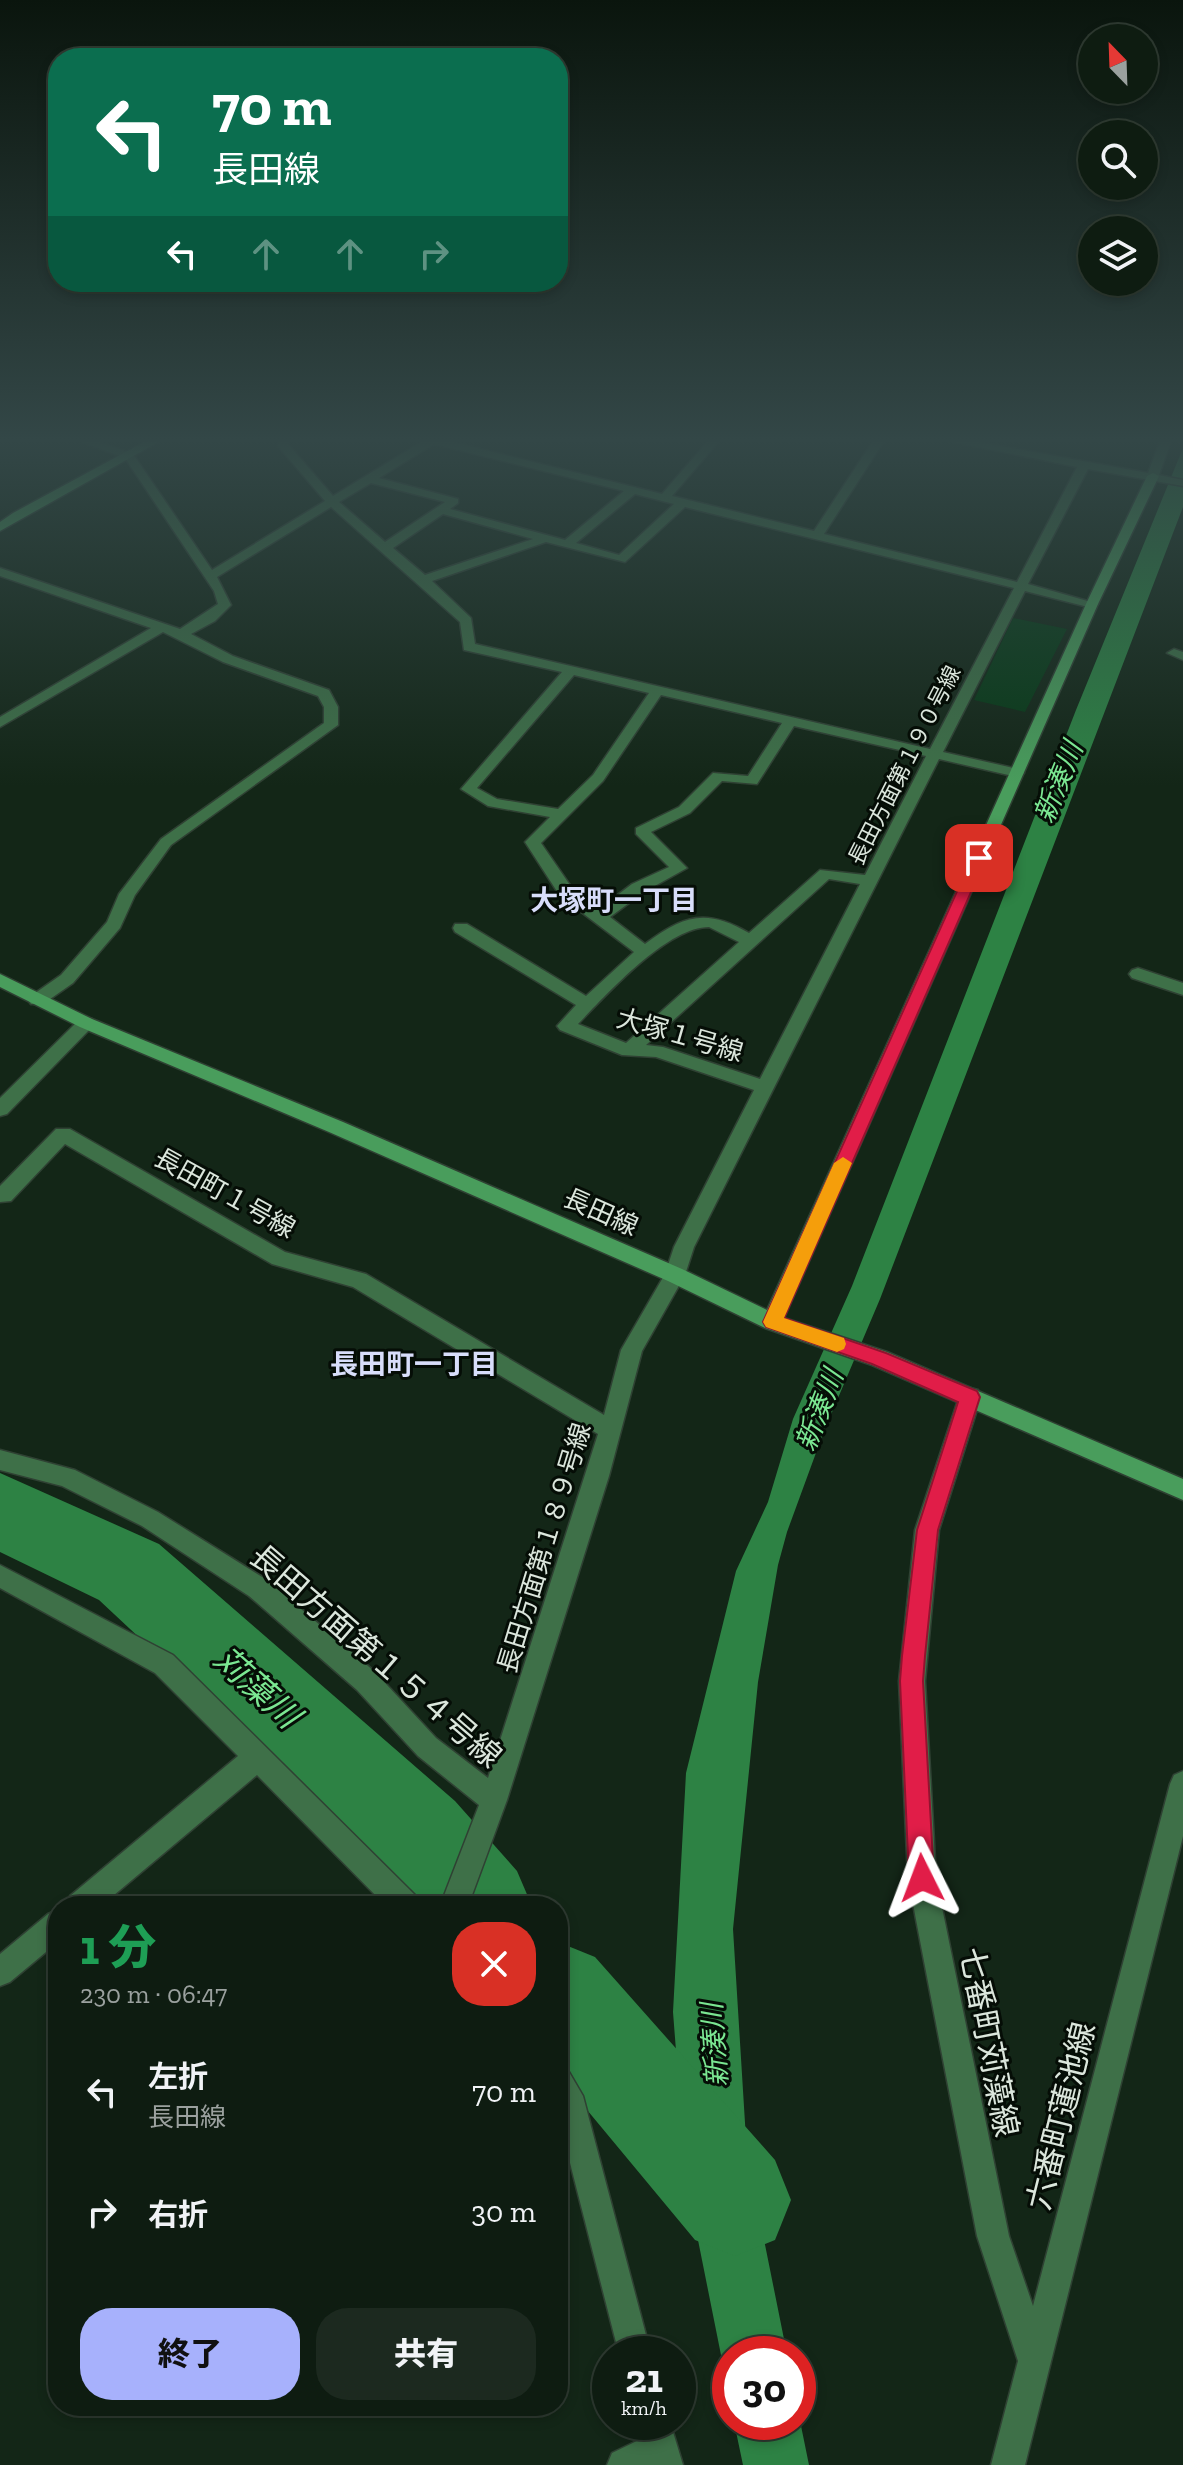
<!DOCTYPE html>
<html lang="ja">
<head>
<meta charset="utf-8">
<style>
	:root { --surface:#0e1c11; --page:#1c291f; --text:#f1f3f6; --muted:#9ba19f; --line:#2e3a31; --accent:#a7b1fc }
	body { margin:0; font-family:"Zilla Slab","Noto Sans JP",serif; background:var(--page); color:var(--text); height:100vh; display:flex; flex-direction:column; font-size:30px; white-space:nowrap }
	* { box-sizing:border-box; margin:0 }
	p { font-size:26px; color:var(--muted) }
	.icon { flex:none; width:44px; height:44px; fill:none; stroke:currentColor; stroke-width:2; stroke-linecap:round; stroke-linejoin:round }
	.map { position:relative; flex:1; overflow:hidden }
	.side { position:absolute; left:48px; top:1896px; width:520px; height:520px; display:flex; flex-direction:column; background:var(--surface); border-radius:32px; box-shadow:0 4px 12px #0003,0 0 0 2px var(--line) }
	.side>* { flex:none }
	.guide { position:absolute; left:48px; top:48px; width:520px; height:244px; border-radius:32px; box-shadow:0 4px 12px #0003,0 0 0 2px var(--line); background:#0b6e4f; color:#fff; overflow:hidden }
	.needle { width:52px; rotate:337deg }
	.controls { position:absolute; left:1078px; top:24px; display:grid; gap:16px }
	.controls a { display:grid; place-items:center; width:80px; height:80px; border-radius:50%; background:var(--surface); box-shadow:0 4px 12px #0003,0 0 0 2px var(--line); font-size:40px }
	.speed { position:absolute; left:592px; top:2336px; display:flex; gap:16px; font-size:40px; font-weight:700; text-align:center }
	.speed>* { display:grid; place-content:center; width:104px; height:104px; border-radius:50%; background:var(--surface); box-shadow:0 4px 12px #0003,0 0 0 2px var(--line); line-height:1 }
	.speed small { font-size:20px; font-weight:400 }
	.speed .limit { border:12px solid #d22; background:#fff; color:#111 }
	.pin { position:absolute; display:grid; place-items:center; width:68px; height:68px; color:#fff; margin:-34px; border-radius:16px; box-shadow:0 4px 12px #0006 }
	.me { position:absolute; width:88px; margin:-44px; rotate:357deg; stroke-linejoin:round; filter:drop-shadow(0 0 6px #0008) }
	.turn { display:flex; align-items:center; gap:28px; height:168px; padding:0 32px; font-size:36px }
	.turn .icon { width:104px; height:104px; stroke-width:2.5 }
	.turn b { display:block; font-size:56px; line-height:68px }
	.lanes { display:flex; align-items:center; height:76px; padding:0 32px; background:#0003; justify-content:center; gap:40px; direction:ltr }
	.lanes .off { opacity:.35 }
	.round { display:grid; place-items:center; flex:none; width:84px; height:84px; border-radius:32px; background:var(--page) }
	.overview { display:flex; align-items:center; justify-content:space-between; height:136px; padding:0 32px }
	h1 { font-size:48px; font-weight:800; line-height:60px; color:#1e9e55 }
	.primary-button { display:flex; gap:16px; margin-top:auto; padding:16px 32px }
	.primary-button a { flex:1; height:92px; border-radius:32px; background:var(--accent); color:#111; font-size:32px; font-weight:800; line-height:92px; text-align:center }
	.primary-button a+a { background:var(--page); color:var(--text) }
	ul { padding:0; list-style:none }
	li { display:flex; align-items:center; gap:24px; height:120px; padding:0 32px }
	li div { flex:1 }
	li b { display:block; font-size:30px }
	li em { font-style:normal }
	.map>svg:first-child { display:block }
</style>
</head>
<body>
<div class="map">
<svg width="1183" height="2465" viewBox="0 0 1183 2465">
	<rect width="100%" height="100%" fill="#132617"/>
	<path fill="#073a17" d="M1013 618 1067 629 1025 712 974 700Z"/>
	<path fill="#2d8244" d="M1183 448V507L880 1299 824 1431 787 1532 778 1565 758 1682 733 1929 747 2155 787 2354H730V2400L686 2180 673 2012 686 1773 736 1571 768 1502 793 1419 852 1286 1076 710Z
		M798 2411 809 2465H743L734 2422H798Z"/>
	<g fill="none" stroke-linecap="round" stroke-linejoin="round">
		<path fill="#2d8244" fill-rule="evenodd" d="M0 1473 159 1544 455 1801 517 1871 532 1906H417L387 1869 99 1600 0 1552Z
			M558 1942 595 1957 775 2160 791 2200 775 2240 735 2256 695 2240 558 2075Z"/>
		<g stroke="#2f4133" stroke-width="3">
			<path id="street" d="M80 441H96L133 454 212 570 325 501 278 446 279 441H290L288 444 333 496 423 441H449L662 494 708 441H719L672 496 814 531 873 441H884L824 534 1017 582 1077 467 949 441H973L1148 473 1160 441H1171L1159 475 1183 480V486L1088 469 1028 584 1098 604 1092 608 1025 591 943 752 1022 770 1024 773 1017 777 939 759 694 1247 685 1275 642 1351 609 1476 507 1800 468 1906H440L479 1805 418 1756 357 1690 249 1596 142 1526 62 1486 0 1470V1450L75 1470 158 1512 267 1580 375 1672 436 1738 488 1778 598 1434 353 1287 272 1264 65 1144 11 1201 0 1202V1186L56 1129H70L285 1252 366 1274 604 1415 621 1350 665 1274 674 1247 754 1090 656 1057 622 1055 560 1030 557 1026 576 1005 455 932 453 928 455 924H467L586 996 634 952 560 896 525 842 550 817 488 806 461 789 562 672 464 650 460 622 331 507 217 577 231 605 215 621 191 634 233 656 329 690 338 707V725L171 845 135 895 120 928 73 983 43 1004H31L28 1000 31 996 61 975 107 922 119 894 161 839 324 723V707L318 696 223 662 163 632 0 727V717L151 628 0 576V568L180 629 218 604 214 591 125 458ZM434 444 624 491 565 540 450 509 458 503V499L379 478ZM371 483 445 502 385 542 339 502ZM635 494 674 504 619 555 576 543ZM685 507 1014 588 930 749 475 644 471 618 432 581 546 542 625 562ZM443 514 533 539 425 575 393 548ZM574 675 649 693 593 775 558 809 497 799 477 788ZM661 695 782 723 748 776 713 773 679 807 636 828V834L669 867 632 884 599 909 572 888 541 843 603 781ZM794 726 926 756 865 875 820 870 749 933C706 908 684 915 645 944L610 917 644 892 687 868 651 832 690 813 722 781 757 784ZM829 879 860 884 760 1079 663 1047 646 1045ZM709 927 739 942 626 1043 578 1024C607 994 667 927 709 927Z
				M1174 649 1183 652V660L1167 653Z
				M1138 968 1183 983V995L1132 978 1129 974 1132 970Z
				M86 1017 92 1019 95 1023 92 1027 7 1114 0 1116V1098L80 1019Z
				M970 1388 978 1390 981 1397 939 1530 925 1681 936 1878 1009 2236 1033 2306 1170 1784 1174 1775 1183 1771V1836L1025 2465H991L1018 2361 977 2236 908 1878 899 1681 915 1530 959 1397 962 1390Z
				M0 1565 173 1655 416 1896 420 1906H386L257 1775 101 1906H66L70 1896 238 1756 155 1673 0 1588Z
				M58 1910V1942L10 1982 0 1986V1954L48 1914Z
				M558 2068 569 2072 583 2096 651 2354H619L558 2116Z
				M636 2422H670L683 2465H607L612 2453 641 2439Z"/>
		</g>
		<g stroke="#2f4133" stroke-width="3">
			<path id="secondary" d="M146 441H160L0 531V522L13 513Z
				M1153 473 1159 476 1098 604 784 1318 887 1352 1183 1479V1500L872 1365 765 1328 668 1281 329 1132 80 1027 0 987V974L92 1019 343 1122 682 1269 767 1310 1086 604 1147 476Z"/>
		</g>
		<use href="#street" fill="#3e7048" fill-rule="evenodd"/>
		<use href="#secondary" fill="#499d5c" fill-rule="evenodd"/>
	</g>
	<linearGradient id="sky" x2="0" y2="1"><stop stop-color="#0a150d"/><stop offset="0.56" stop-color="#334747"/><stop offset="1" stop-color="#334747" stop-opacity="0"/></linearGradient>
	<rect width="1183" height="786" fill="url(#sky)"/>
	<path fill="#e11d48" stroke="#92132f" stroke-width="2" d="M979 854 986 858 784 1318 886 1353 977 1391 980 1397 938 1530 925 1656 923 1681 934 1878 930 1887 922 1890 913 1887 909 1878 900 1681 902 1656 917 1530 958 1402 872 1364 766 1327 763 1322 972 858Z"/>
	<path fill="#f59e0b" d="M843 1157 852 1163 784 1318 844 1338 846 1344 844 1349 837 1352 766 1327 763 1322 834 1163Z"/>
	<g text-anchor="middle" stroke-width="6" stroke-linejoin="round" paint-order="stroke">
		<g font-size="22" fill="#dbe6dc" stroke="#050d06">
			<text transform="translate(904 765) rotate(-63)" y="8">長田方面第１９０号線</text>
		</g>
		<g font-size="26" fill="#dbe6dc" stroke="#050d06">
			<text transform="translate(680 1035) rotate(16)" y="9">大塚１号線</text>
			<text transform="translate(225 1193) rotate(29)" y="9">長田町１号線</text>
			<text transform="translate(601 1212) rotate(24)" y="9">長田線</text>
			<text transform="translate(544 1548) rotate(-73)" y="9">長田方面第１８９号線</text>
		</g>
		<g font-size="28" font-style="italic" fill="#7be792" stroke="#050d06">
			<text transform="translate(1058 782) rotate(-68)" y="10">新湊川</text>
			<text transform="translate(819 1410) rotate(-69)" y="10">新湊川</text>
			<text transform="translate(714 2045) rotate(-94)" y="10">新湊川</text>
		</g>
		<g font-size="28" font-weight="bold" fill="#d8ddfa" stroke="#050d06">
			<text x="614" y="910">大塚町一丁目</text>
			<text x="414" y="1374">長田町一丁目</text>
		</g>
		<g font-size="32" fill="#dbe6dc" stroke="#050d06">
			<text transform="translate(376 1656) rotate(41)" y="11">長田方面第１５４号線</text>
			<text transform="translate(989 2042) rotate(79)" y="11">七番町苅藻線</text>
			<text transform="translate(1061 2116) rotate(-76)" y="11">六番町蓮池線</text>
		</g>
		<g font-size="34" font-style="italic" fill="#7be792" stroke="#050d06">
			<text transform="translate(257 1687) rotate(42)" y="12">苅藻川</text>
		</g>
	</g>
</svg>
<div class="controls">
<a><svg class="needle" viewBox="-14 -14 28 28"><path d="M0-13l5 13h-10z" fill="#e53935"/><path d="M0 13l5-13h-10z" fill="#9ba19f"/></svg></a>
<a><svg class="icon" aria-label="search" viewBox="0 0 24 24"><circle cx="10" cy="10" r="6"/><path d="M15 15l6 6"/></svg></a>
<a><svg class="icon" aria-label="layers" viewBox="0 0 24 24"><path d="M12 4l9 5-9 5-9-5zM3 14l9 5 9-5"/></svg></a>
</div>
<div class="speed"><div>21<small>km/h</small></div><div class="limit">30</div></div>
<div class="pin" style="left:979px;top:858px;background:#d93025"><svg class="icon" aria-label="arrive" viewBox="0 0 24 24"><path d="M6 21V4h12l-3 4 3 4H6"/></svg></div>
<svg class="me" style="left:922px;top:1878px" viewBox="-20 -20 40 40"><path d="M0-17L14 15 0 8-14 15z" fill="#e11d48" stroke="#fff" stroke-width="4"/></svg>
<div class="guide">
<div class="turn"><svg class="icon" aria-label="left" viewBox="0 0 24 24"><path d="M17 20v-9H6M10 6l-5 5 5 5"/></svg><div><b>70 m</b>長田線</div></div>
<div class="lanes"><svg class="icon" aria-label="left" viewBox="0 0 24 24"><path d="M17 20v-9H6M10 6l-5 5 5 5"/></svg><svg class="icon off" aria-label="ahead" viewBox="0 0 24 24"><path d="M12 20V5M6 11l6-6 6 6"/></svg><svg class="icon off" aria-label="ahead" viewBox="0 0 24 24"><path d="M12 20V5M6 11l6-6 6 6"/></svg><svg class="icon off" aria-label="right" viewBox="0 0 24 24"><path d="M7 20v-9h11M14 6l5 5-5 5"/></svg></div>
</div>
<section class="side">
<div class="overview"><div><h1>1 分</h1><p>230 m · 06:47</p></div><a class="round" style="background:#d93025;color:#fff"><svg class="icon" aria-label="close" viewBox="0 0 24 24"><path d="M6 6l12 12M18 6L6 18"/></svg></a></div>
<ul>
<li><svg class="icon" aria-label="left" viewBox="0 0 24 24"><path d="M17 20v-9H6M10 6l-5 5 5 5"/></svg><div><b>左折</b><p>長田線</p></div><em>70 m</em></li>
<li><svg class="icon" aria-label="right" viewBox="0 0 24 24"><path d="M7 20v-9h11M14 6l5 5-5 5"/></svg><div><b>右折</b></div><em>30 m</em></li>
</ul>
<div class="primary-button"><a>終了</a><a>共有</a></div>
</section>
</div>
</body>
</html>
